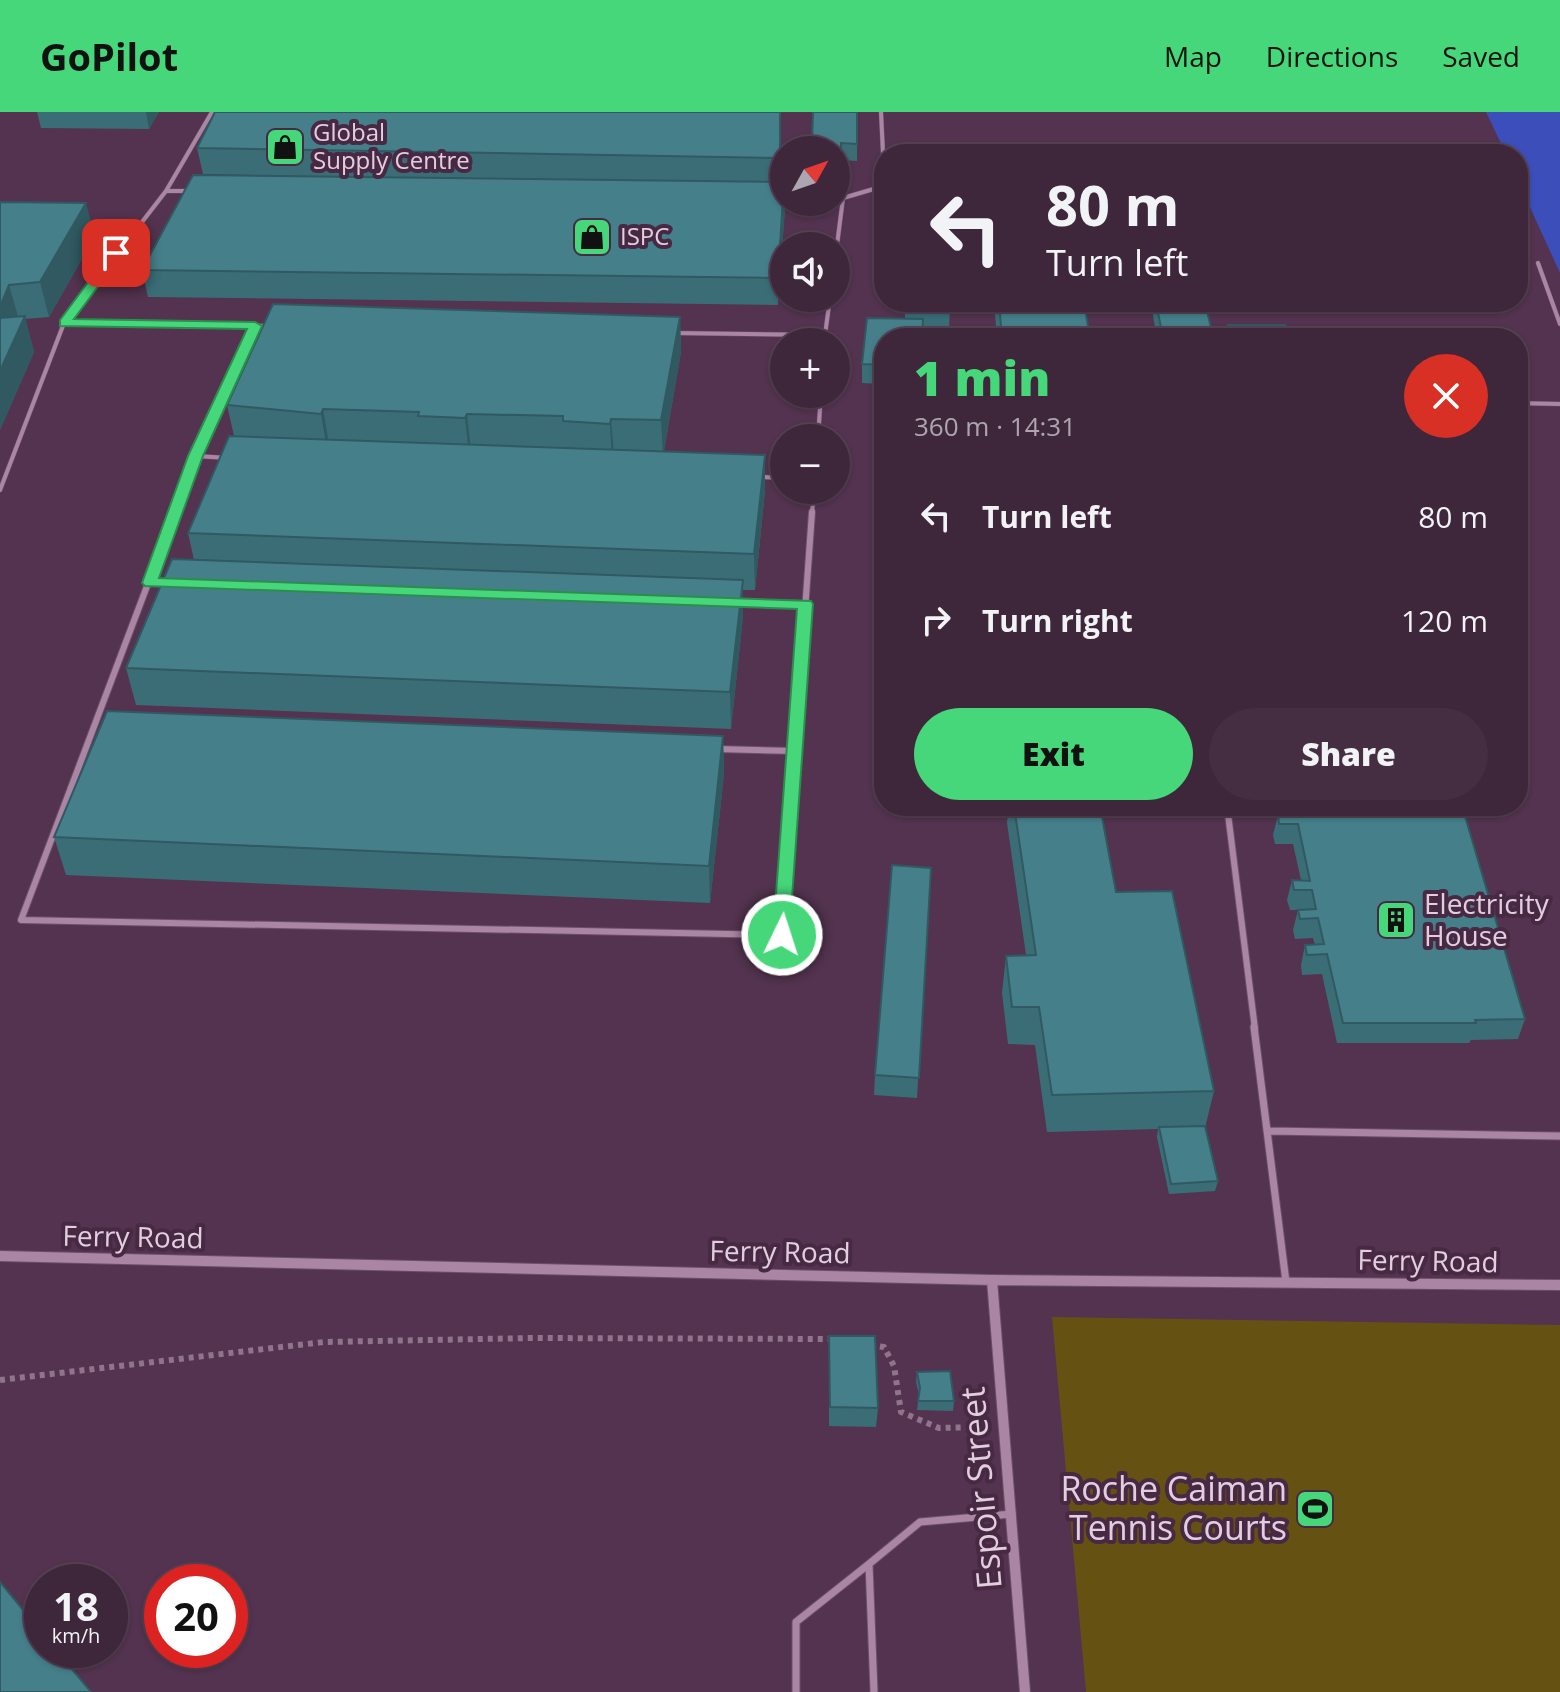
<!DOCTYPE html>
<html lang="en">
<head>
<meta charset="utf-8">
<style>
	:root { --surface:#3e263b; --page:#452e42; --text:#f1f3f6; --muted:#ada5af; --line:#574355; --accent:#45d77a }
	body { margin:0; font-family:"Open Sans",sans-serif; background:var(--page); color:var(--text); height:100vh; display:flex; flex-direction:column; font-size:30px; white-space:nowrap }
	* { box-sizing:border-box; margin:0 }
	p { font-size:26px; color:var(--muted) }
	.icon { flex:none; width:44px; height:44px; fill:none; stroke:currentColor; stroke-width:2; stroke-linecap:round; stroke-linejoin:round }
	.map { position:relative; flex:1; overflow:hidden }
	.drawer { position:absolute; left:874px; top:216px; width:654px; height:488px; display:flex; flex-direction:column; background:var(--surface); border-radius:32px; box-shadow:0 2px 6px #0004,0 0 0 2px var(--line) }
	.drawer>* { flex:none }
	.guide { position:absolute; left:874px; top:32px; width:654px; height:168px; border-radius:32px; box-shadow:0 2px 6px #0004,0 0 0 2px var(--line); background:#3e263b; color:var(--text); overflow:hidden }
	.needle { width:52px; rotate:50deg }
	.buttons { position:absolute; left:770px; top:24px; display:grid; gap:16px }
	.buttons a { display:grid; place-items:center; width:80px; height:80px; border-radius:50%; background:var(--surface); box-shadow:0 2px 6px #0004,0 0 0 2px var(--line); font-size:40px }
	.speed { position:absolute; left:24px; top:1452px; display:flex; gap:16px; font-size:40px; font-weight:700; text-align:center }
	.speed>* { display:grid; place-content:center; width:104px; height:104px; border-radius:50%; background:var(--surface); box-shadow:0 2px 6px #0004,0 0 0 2px var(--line); line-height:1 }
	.speed small { font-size:20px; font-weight:400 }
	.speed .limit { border:12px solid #d22; background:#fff; color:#111 }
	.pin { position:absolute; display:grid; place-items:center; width:68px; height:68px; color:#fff; margin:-34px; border-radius:16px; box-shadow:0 4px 12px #0006 }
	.me { position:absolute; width:88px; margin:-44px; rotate:4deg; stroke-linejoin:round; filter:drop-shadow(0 0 6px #0008) }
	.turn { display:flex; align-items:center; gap:28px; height:168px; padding:0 40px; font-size:36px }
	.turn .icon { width:104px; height:104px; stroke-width:2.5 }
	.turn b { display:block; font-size:56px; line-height:68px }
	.round { display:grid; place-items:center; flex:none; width:84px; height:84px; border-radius:42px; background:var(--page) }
	.headline { display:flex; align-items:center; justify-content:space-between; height:136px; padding:0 40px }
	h1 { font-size:48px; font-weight:800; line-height:60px; color:var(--accent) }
	.button { display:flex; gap:16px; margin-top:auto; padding:16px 40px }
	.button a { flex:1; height:92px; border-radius:48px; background:var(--accent); color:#111; font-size:32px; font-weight:800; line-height:92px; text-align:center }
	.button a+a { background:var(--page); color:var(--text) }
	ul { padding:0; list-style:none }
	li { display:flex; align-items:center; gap:24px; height:104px; padding:0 40px }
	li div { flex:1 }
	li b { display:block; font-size:30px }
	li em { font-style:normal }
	header { display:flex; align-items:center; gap:48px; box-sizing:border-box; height:112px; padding:0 40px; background:var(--accent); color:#111 }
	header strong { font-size:38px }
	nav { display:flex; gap:44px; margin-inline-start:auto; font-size:28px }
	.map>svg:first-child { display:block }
</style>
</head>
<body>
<header>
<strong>GoPilot</strong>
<nav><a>Map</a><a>Directions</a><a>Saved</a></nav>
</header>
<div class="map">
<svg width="1560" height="1580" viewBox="0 0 1560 1580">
	<rect width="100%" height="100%" fill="#53334f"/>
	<path fill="#655213" d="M1052 1205 1560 1213V1580H1086Z"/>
	<path fill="#3c4eba" d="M1486 0H1560V161L1518 69V42H1506Z"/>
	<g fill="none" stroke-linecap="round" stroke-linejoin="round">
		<g stroke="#6b5067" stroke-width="5">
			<path id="lane-far2" d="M212 0 166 79 64 211 271 214
				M881 0 884 62
				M166 79H192
				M836 141 843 86 884 74
				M1538 151 1560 212
				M674 221 825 223 830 186
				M1518 291 1560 292
				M818 326 821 282
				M196 344 228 346
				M759 365 784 366
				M0 378 64 211
				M174 402 196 344 255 214
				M812 402 814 378"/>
		</g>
		<g stroke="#6b5067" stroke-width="8">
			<path id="lane-far1" d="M175 400 21 808 782 823 812 400
				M737 490 806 492
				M717 637 795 639
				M1227 694 1255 917"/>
		</g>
		<g stroke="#6b5067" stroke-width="9">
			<path id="lane" d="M1254 915 1286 1170
				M1268 1019 1560 1024
				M796 1580V1510L869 1452
				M874 1580 869 1452 920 1410 1012 1402"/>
		</g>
		<g stroke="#6b5067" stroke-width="12">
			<path id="street" d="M0 1144 992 1168 1560 1173
				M992 1168 1025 1580"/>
		</g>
		<path stroke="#8f748c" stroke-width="6" stroke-dasharray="5 5" stroke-linecap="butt" d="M870 1233 884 1235 894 1254 901 1300 939 1316 978 1315
			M0 1268 324 1230 533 1226 833 1227"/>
		<use href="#lane-far2" stroke="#aa85a4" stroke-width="4"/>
		<use href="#lane-far1" stroke="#aa85a4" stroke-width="6"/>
		<use href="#lane" stroke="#aa85a4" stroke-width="7"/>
		<use href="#street" stroke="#aa85a4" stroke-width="10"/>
	</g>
	<path fill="#3b6d77" d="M37 0H159L149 17 41 16Z
		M780 0V70L785 96 778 193 148 185 142 158 356 65 203 62 197 36Z
		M813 0H857V49L841 48V54H836V38H812Z
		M0 90 95 124 49 205 25 207 34 240 0 318Z
		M905 190H950L949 219H923L922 226H884V272L862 271V252L867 206H905Z
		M994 190H1084L1090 226H997Z
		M1155 190H1205L1211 216 1209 226H1157L1153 204Z
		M680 205 681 240 664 339 765 379 755 478H743V505L731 617 136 593 126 556 194 448 188 421 234 324 227 293Z
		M1228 213 1288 226H1226Z
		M723 624 724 662 710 791 66 763 54 725Z
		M1009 694H1100L1116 780 1214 979 1205 1016 1218 1069 1215 1079 1169 1082 1157 1025 1158 1017 1047 1020 1035 933 1008 932 1002 881 1006 844 1026 843 1007 711Z
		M1268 694H1462L1525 907 1518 927 1471 928 1469 931H1337L1322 862 1302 863 1301 853 1305 833H1315L1313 826 1295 827 1293 818 1298 798H1290L1287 788 1292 768H1301L1293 732H1275L1273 723 1278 703H1287L1286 701 1268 700Z
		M931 756 917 986 874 983 875 963Z
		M829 1224 878 1296 876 1315 829 1314Z
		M917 1260 954 1289 953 1299 917 1298 919 1283 916 1270Z"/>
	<path fill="#305961" d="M146 0H159L149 17Z
		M784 90 785 96 778 193V166Z
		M86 91 95 124 49 205 40 170Z
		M9 173 19 208 0 223V195Z
		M25 204 34 240 0 318V259Z
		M680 205 681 240 663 344 661 308Z
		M323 297 329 332 327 337 321 302Z
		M467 302 471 338 469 342 465 306Z
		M611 307 614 343 612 348 610 312Z
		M765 343V379L755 478 754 442Z
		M743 468V505L731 617 730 580Z
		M723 624 724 662 710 791 709 754Z"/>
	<path fill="#457f8a" stroke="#305961" stroke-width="2" d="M215 0H780V46L197 36Z
		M813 0H857V32L841 31V37H827V30L812 31Z
		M193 63 784 70 778 166 142 158Z
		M0 90 86 91 40 170 9 173 0 195Z
		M906 190H950V200H907Z
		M999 190H1084L1090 226H1002Z
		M1156 190H1205L1211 216H1161Z
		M273 192 680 205 661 308 611 307 610 312 563 309V304L467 302 465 306 418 304 419 300 323 297 321 302 227 293Z
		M25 204 0 259V206Z
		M867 206 923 207 922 226H884V253L862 252Z
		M1228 213H1285L1288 226H1232Z
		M229 324 765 343 754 442 188 421Z
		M172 447 743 468 730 580 126 556Z
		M107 599 723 624 709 754 54 725Z
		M1014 694H1100L1116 780 1172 779 1214 979 1052 983 1039 895H1012L1006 844 1036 843Z
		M1293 694H1462L1525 907 1475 908 1476 911H1343L1327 842 1307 843 1305 833 1324 832 1318 806 1300 807 1298 798 1316 797 1312 778H1294L1292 768 1310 769 1298 712H1279L1278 703H1295Z
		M892 753 931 756 919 966 875 963Z
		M1205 1014 1218 1069 1171 1072 1159 1015Z
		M829 1224H875L878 1296 830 1295Z
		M950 1259 954 1289H918L920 1276 917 1260Z
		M0 1470 42 1521V1538H56L91 1580H0Z"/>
	<path fill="#45d77a" stroke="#2d8c4f" stroke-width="2" d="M116 137 123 141 74 207 255 210 262 214 203 344 159 466 811 489 813 492 789 828 782 830 773 823 797 497 145 474 142 471 188 344 247 217 60 214V208L112 138Z"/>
	<defs>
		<g id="shop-square" transform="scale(2)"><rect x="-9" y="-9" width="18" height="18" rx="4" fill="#45d77a" stroke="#482944"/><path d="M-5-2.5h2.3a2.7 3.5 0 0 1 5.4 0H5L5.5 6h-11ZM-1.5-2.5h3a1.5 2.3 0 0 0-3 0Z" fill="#111"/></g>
		<g id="building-square" transform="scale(2)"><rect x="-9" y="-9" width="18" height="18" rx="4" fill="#45d77a" stroke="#482944"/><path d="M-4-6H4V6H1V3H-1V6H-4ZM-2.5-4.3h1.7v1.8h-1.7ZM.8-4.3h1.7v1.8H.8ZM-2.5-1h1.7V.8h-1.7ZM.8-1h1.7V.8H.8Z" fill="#111"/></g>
		<g id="stadium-square" transform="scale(2)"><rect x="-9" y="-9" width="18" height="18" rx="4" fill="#45d77a" stroke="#482944"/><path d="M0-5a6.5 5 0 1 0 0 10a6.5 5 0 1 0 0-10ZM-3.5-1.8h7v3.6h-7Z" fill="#111"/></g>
	</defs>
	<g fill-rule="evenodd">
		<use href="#shop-square" x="285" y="35"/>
		<use href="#shop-square" x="592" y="125"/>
		<use href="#building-square" x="1396" y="808"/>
		<use href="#stadium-square" x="1315" y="1397"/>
	</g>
	<g text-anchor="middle" stroke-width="8" stroke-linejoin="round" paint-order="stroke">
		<g font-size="24" fill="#e2cedf" stroke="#482944" text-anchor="start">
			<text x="313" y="29">Global<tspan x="313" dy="28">Supply Centre</tspan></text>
			<text x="620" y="133">ISPC</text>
		</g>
		<g font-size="28" fill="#e2cedf" stroke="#482944" text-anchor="start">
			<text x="1424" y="802">Electricity<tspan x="1424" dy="32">House</tspan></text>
		</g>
		<g font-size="28" fill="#e2cedf" stroke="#482944">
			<text transform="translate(133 1125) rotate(1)" y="10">Ferry Road</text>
			<text transform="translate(780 1140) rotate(1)" y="10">Ferry Road</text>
			<text transform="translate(1428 1149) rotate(1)" y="10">Ferry Road</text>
		</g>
		<g font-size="34" fill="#e2cedf" stroke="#482944">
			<text transform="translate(981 1376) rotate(-95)" y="12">Espoir Street</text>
		</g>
		<g font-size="34" fill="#e2cedf" stroke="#482944" text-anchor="end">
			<text x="1287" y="1389">Roche Caiman<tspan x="1287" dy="39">Tennis Courts</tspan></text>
		</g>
	</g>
</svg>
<div class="buttons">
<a><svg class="needle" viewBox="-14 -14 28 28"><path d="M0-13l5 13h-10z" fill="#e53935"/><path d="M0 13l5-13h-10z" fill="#ada5af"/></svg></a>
<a><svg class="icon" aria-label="sound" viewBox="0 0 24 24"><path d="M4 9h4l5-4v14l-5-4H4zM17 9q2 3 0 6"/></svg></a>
<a>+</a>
<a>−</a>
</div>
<div class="speed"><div>18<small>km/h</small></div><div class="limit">20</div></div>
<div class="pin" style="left:116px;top:141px;background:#d93025"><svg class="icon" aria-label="arrive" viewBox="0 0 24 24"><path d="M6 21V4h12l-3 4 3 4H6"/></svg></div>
<svg class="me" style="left:782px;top:823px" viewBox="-20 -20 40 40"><circle r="17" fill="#45d77a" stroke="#fff" stroke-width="3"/><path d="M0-11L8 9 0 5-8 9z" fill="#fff"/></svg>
<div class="guide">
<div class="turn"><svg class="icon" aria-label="left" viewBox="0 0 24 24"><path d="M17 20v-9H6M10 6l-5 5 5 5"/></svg><div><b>80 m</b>Turn left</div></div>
</div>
<section class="drawer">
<div class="headline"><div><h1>1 min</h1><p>360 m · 14:31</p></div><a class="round" style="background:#d93025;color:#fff"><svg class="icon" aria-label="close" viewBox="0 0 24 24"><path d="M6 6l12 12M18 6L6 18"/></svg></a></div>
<ul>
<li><svg class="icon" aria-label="left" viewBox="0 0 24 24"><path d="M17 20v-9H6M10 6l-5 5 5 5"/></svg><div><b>Turn left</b></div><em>80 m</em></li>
<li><svg class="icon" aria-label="right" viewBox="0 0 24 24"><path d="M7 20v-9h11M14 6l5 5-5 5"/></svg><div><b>Turn right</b></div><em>120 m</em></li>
</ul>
<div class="button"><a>Exit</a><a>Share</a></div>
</section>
</div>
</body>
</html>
